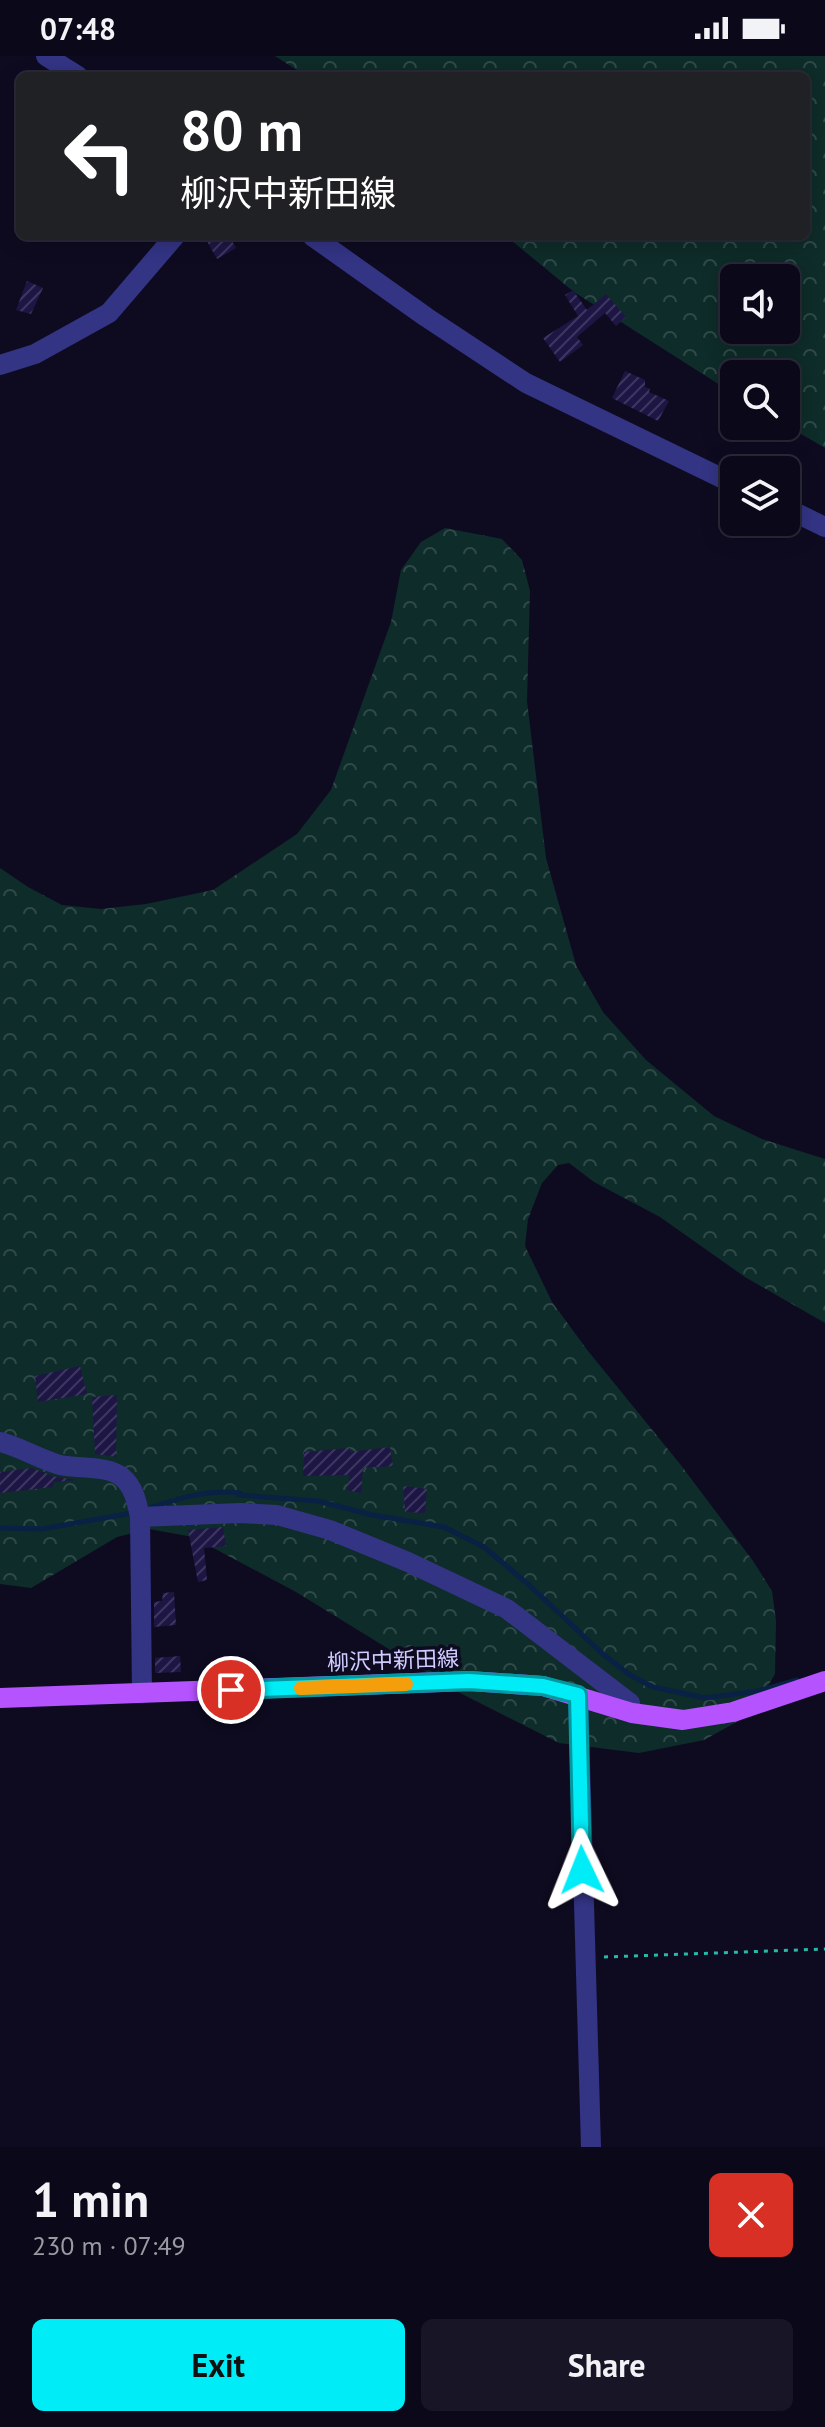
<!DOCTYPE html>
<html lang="en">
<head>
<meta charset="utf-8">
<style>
	:root { --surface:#0a0819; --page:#181626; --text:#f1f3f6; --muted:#999aa2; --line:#2a2938; --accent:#00ecf7 }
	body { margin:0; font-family:"PT Sans","Noto Sans JP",sans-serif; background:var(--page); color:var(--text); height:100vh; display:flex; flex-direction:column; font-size:30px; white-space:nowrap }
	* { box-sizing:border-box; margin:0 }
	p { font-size:26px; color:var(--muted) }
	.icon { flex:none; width:44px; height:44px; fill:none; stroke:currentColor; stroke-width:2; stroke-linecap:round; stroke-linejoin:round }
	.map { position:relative; height:2091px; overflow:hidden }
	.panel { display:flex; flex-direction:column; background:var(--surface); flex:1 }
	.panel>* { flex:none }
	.banner { position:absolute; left:16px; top:16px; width:794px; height:168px; border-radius:12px; box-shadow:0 4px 20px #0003,0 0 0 2px var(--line); background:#202124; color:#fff; overflow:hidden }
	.fabs { position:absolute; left:720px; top:208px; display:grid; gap:16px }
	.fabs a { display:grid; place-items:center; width:80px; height:80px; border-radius:12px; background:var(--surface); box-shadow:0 4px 20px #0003,0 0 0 2px var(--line); font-size:40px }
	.pin { position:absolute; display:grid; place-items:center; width:68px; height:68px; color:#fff; margin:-34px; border:4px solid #fff; border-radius:50%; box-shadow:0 2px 8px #0007 }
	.me { position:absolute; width:88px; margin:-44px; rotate:358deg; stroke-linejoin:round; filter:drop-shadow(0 0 6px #0008) }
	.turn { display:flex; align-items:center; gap:28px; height:168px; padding:0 32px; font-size:36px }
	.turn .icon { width:104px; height:104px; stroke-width:2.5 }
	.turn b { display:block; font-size:56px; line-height:68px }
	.round { display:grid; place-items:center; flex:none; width:84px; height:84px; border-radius:12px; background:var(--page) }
	.overview { display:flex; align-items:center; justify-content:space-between; height:136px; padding:0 32px }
	h1 { font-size:48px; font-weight:700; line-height:60px }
	.action { display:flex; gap:16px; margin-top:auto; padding:16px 32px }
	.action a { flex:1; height:92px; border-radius:12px; background:var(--accent); color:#111; font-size:32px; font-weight:700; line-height:92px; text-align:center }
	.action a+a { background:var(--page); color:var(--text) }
	.status { display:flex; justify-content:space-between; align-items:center; height:56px; padding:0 40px; background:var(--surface); direction:ltr }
	.status svg { height:22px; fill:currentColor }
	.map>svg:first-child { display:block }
</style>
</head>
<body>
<div class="status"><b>07:48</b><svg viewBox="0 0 49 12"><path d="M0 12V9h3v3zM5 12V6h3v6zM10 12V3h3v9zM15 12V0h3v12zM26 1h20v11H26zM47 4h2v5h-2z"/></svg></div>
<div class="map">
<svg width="825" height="2091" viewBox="0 0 825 2091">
	<defs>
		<pattern id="forest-crowns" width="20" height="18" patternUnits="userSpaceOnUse" patternTransform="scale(2)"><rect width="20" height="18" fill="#0e2c29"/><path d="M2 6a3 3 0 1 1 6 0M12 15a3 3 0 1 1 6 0" fill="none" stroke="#304949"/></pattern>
		<pattern id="building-hatch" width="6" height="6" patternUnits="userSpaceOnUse" patternTransform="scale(2)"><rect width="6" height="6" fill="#1d1644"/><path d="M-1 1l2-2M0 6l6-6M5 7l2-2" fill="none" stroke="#3d3760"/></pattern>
	</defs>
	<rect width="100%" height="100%" fill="#0e0b21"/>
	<path fill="url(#forest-crowns)" fill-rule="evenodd" d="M275 0H825V392L786 369V318H734V338L574 236 506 180H806V20H306ZM734 222H786V274H734Z
		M445 472 502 483 522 504 530 535 527 645 546 802 576 909 603 956 646 1004 714 1060 762 1083 825 1103V1267L745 1221 660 1161 594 1126 569 1107 558 1109 542 1127 528 1163 525 1190 552 1246 588 1295 680 1408 753 1505 772 1535 776 1565 775 1618 751 1658 704 1684 639 1697 559 1687 462 1638 296 1536 193 1481 149 1473 117 1481 31 1532 0 1528V812L28 831 62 849 101 853 146 848 213 834 297 778 331 734 391 566 401 514 421 486Z"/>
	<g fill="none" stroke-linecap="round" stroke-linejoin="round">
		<path stroke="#082144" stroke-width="5" d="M149 1452C180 1442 207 1433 240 1437L239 1439 318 1445 372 1459 444 1471 484 1491 529 1529 604 1599 630 1619 653 1631 705 1642 758 1635 797 1624
			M0 1472 42 1473 132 1457"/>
	</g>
	<path fill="url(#building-hatch)" d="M204 180H229L236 192 217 203Z
		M27 225 43 232 31 258 16 254Z
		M573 234 587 254 606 238 626 261 616 270 605 257 577 281 583 289 560 306 543 282 578 260 565 239Z
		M625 315 645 324V331L650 333 649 336 669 345 658 365 612 342Z
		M80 1310 87 1338 38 1346 35 1320Z
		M117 1339 116 1401 95 1398 92 1341Z
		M390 1391 393 1410 363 1412 361 1437 347 1434 350 1419 303 1420 304 1396 350 1392V1396Z
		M32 1412 56 1421 76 1424 54 1426 53 1431 0 1437V1416Z
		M403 1430 427 1433 425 1457 405 1456Z
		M223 1471 226 1490 204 1492 207 1524 198 1526 188 1474Z
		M174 1536 176 1569 154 1571V1546L162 1545 163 1537Z
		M180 1600 181 1616 155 1617V1602Z"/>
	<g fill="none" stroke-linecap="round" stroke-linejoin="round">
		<path stroke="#25baa9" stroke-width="3" stroke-dasharray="4 6" stroke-linecap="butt" d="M604 1901 825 1893"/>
		<path stroke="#333484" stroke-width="20" d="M46 0 78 20
			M312 180 426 261 526 327 734 428
			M0 309 35 298 109 257 175 180
			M786 452 825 471
			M0 1386C20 1391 39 1403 60 1409 78 1413 107 1409 122 1421 134 1431 137 1447 140 1461L142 1637
			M140 1461 240 1457 277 1459 330 1474 408 1506 507 1553 630 1647 632 1657
			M578 1639 591 2091"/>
		<path stroke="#b553ff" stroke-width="20" d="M0 1642 469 1625 543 1630 632 1657 683 1664 733 1656 825 1625"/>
	</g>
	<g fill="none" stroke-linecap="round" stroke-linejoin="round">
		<g stroke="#0099a1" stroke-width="20">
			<path id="route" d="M231 1634 469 1625 543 1630 578 1639 582 1814"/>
		</g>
		<use href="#route" stroke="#00ecf7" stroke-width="14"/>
		<path stroke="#f59e0b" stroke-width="14" d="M301 1632 406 1628"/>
	</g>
	<g text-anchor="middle" stroke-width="7" stroke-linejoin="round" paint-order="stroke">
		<g font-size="22" fill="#cfccff" stroke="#0e0b21">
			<text transform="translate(393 1604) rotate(-2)" y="8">柳沢中新田線</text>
		</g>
	</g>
</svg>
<div class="fabs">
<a><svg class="icon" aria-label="sound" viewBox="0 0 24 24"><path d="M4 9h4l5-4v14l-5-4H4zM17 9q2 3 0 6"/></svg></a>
<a><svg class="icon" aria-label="search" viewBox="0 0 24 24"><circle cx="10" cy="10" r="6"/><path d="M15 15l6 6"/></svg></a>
<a><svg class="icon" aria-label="layers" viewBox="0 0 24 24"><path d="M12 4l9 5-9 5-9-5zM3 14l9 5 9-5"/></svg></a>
</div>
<div class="pin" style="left:231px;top:1634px;background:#d93025"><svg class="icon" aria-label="arrive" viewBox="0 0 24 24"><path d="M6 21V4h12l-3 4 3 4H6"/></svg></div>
<svg class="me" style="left:582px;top:1814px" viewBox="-20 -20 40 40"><path d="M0-17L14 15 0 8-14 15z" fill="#00ecf7" stroke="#fff" stroke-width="4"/></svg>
<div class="banner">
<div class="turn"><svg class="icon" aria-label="left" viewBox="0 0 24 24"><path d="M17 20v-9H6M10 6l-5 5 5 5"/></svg><div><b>80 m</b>柳沢中新田線</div></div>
</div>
</div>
<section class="panel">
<div class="overview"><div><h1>1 min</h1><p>230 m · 07:49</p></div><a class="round" style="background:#d93025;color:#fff"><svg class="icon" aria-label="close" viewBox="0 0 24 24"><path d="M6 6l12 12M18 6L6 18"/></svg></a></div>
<div class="action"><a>Exit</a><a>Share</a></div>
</section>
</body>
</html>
